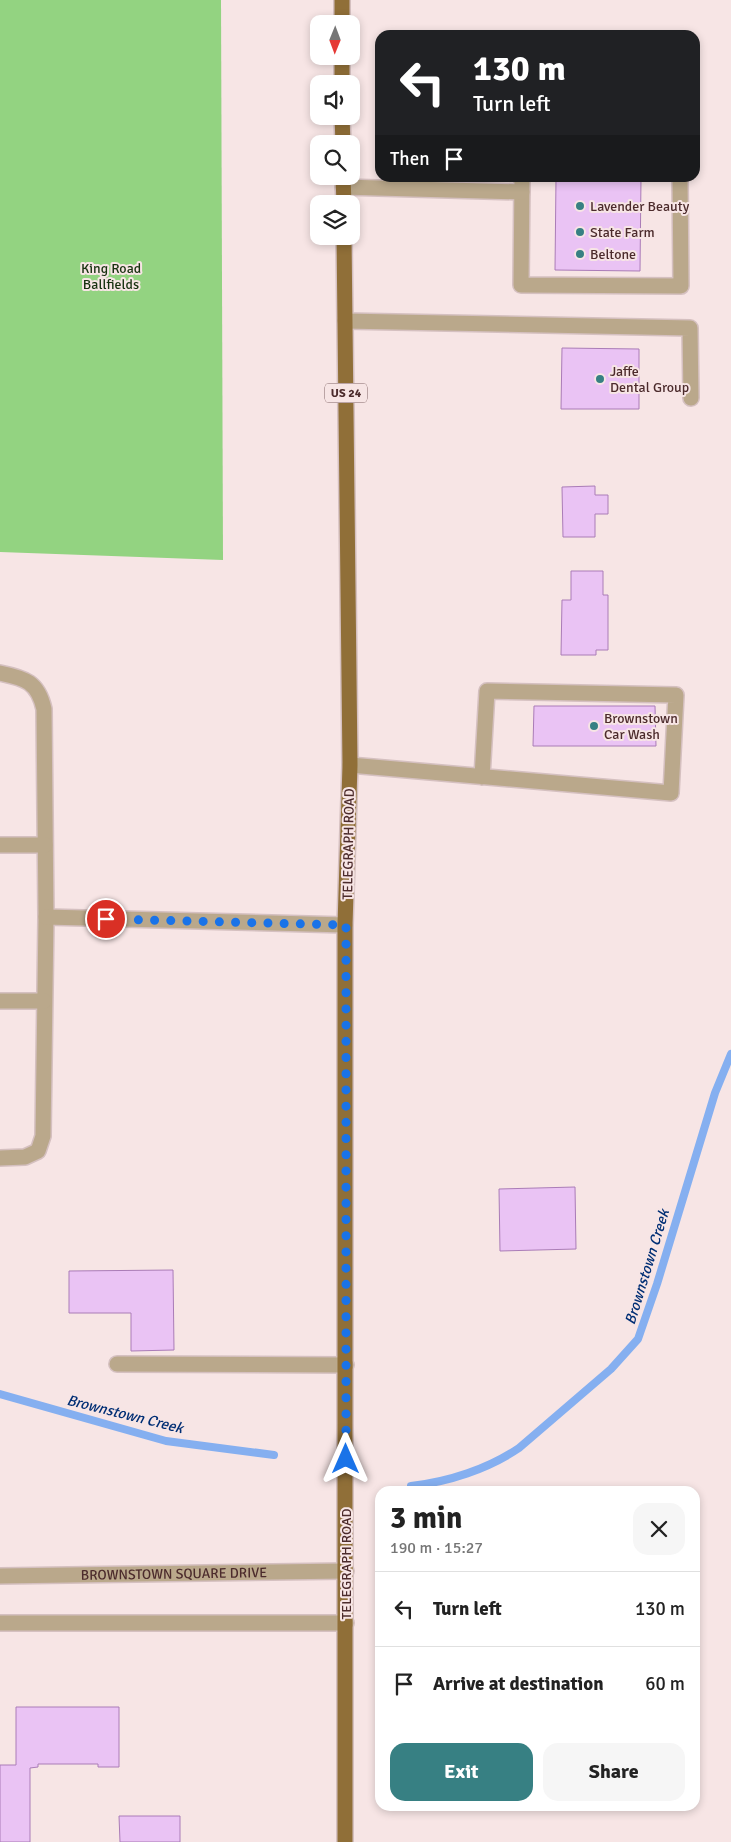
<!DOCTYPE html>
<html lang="en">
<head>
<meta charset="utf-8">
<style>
	:root { --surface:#fff; --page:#f6f6f6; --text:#222; --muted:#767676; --line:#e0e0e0; --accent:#378083 }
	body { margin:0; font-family:Signika,sans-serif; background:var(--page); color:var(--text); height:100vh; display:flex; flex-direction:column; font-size:19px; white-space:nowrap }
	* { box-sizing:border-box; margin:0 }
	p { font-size:16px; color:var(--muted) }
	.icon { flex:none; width:28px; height:28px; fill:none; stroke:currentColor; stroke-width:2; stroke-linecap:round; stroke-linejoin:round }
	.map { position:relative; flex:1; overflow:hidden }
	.panel { position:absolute; left:375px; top:1486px; width:325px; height:325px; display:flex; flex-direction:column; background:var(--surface); border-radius:15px; box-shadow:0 2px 8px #0003 }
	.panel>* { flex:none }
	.guide { position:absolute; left:375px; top:30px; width:325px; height:152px; border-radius:15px; box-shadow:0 2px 8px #0003; background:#202124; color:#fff; overflow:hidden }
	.needle { width:32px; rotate:181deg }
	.controls { position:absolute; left:310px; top:15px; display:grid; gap:10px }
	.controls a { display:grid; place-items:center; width:50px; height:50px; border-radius:10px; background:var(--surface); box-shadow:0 2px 8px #0003; font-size:25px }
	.pin { position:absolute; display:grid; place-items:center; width:42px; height:42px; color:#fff; margin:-21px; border:2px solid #fff; border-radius:50%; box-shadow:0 1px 5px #0007 }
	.me { position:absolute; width:55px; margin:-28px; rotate:0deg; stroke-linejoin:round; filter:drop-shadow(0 0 4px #0008) }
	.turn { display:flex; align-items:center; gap:18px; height:105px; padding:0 15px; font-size:22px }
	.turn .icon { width:65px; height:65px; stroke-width:2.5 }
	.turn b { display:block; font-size:35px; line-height:42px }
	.then { display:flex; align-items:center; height:48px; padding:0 15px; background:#0003; gap:10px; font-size:19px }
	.round { display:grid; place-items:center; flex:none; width:52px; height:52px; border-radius:15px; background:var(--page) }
	.overview { display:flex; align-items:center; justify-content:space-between; height:85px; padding:0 15px }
	h1 { font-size:30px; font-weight:700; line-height:38px }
	.cta { display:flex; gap:10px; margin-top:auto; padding:10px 15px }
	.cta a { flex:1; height:58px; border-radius:15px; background:var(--accent); color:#fff; font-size:20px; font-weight:700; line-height:58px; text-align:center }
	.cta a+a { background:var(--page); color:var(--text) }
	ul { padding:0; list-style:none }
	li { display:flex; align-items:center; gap:15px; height:75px; padding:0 15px; border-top:1px solid var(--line) }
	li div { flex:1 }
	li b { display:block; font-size:19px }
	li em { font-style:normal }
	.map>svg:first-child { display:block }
</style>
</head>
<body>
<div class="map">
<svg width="731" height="1842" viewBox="0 0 731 1842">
	<rect width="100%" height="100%" fill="#f7e5e5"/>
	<path fill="#93d381" d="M0 0H221L223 560 0 552Z"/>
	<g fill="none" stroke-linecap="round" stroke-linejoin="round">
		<path stroke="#85aff0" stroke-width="8" d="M0 1394 166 1441 274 1455
			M411 1486C448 1482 488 1469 519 1448L611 1369 638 1339 657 1284 715 1093 731 1054"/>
	</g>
	<path fill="#eac3f4" stroke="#aa7cb7" d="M556 178H641L640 271 555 270Z
		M562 348 639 349V409H561Z
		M595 486V495H608V514H595V537H563L562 487Z
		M571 571H603V595H608V650H596V655H561L562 600H571Z
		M534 706H655L656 746H533Z
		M575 1187 576 1249 500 1251 499 1189Z
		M173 1270 174 1350 131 1351V1313H69V1271Z
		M16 1707H119V1767H98V1764H38V1767L30 1768V1842H0V1765H16Z
		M119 1816H180V1842H120Z"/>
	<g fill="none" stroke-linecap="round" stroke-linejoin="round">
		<g stroke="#d5c0c0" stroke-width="18">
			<g id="minor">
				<path d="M522 178 521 285 681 286 680 178"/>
				<path d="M343 187 522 192"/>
				<path d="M345 321 690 328 691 398"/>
				<path d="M0 673C25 678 38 682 44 709L46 917 43 1136 38 1151 25 1157 0 1158"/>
				<path d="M350 765 671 793 676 695 487 691 482 777"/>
				<path d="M0 845H45"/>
				<path d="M46 917 345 925"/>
				<path d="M0 1001H44"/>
				<path d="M117 1364 346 1365"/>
				<path id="s1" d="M0 1576 346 1571"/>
				<path d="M0 1623H346"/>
			</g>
		</g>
		<g stroke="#d5c0c0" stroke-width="18">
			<path id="major" d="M342 0V24
				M342 56V84
				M342 116 343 144
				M343 176 344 204
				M344 236 350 765 345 925V1842"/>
		</g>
		<use href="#minor" stroke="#baa88b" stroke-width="15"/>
		<use href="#major" stroke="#906f38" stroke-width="15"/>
	</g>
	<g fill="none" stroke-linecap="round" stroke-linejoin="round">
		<path stroke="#1a73e8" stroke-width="9" stroke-dasharray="0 16.2" d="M106 919 346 925V1459"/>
	</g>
	<g fill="#378083" stroke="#f7e5e5" stroke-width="2">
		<circle cx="580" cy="206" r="5"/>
		<circle cx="580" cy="232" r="5"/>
		<circle cx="580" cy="254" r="5"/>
		<circle cx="600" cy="379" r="5"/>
		<circle cx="594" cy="726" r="5"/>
	</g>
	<g text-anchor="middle" stroke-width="4" stroke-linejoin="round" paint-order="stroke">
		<rect fill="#f7e5e5" stroke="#7f6364" stroke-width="1" x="325" y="383.5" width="42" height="19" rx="4"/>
		<g font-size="12" font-weight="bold" fill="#4c2b2c">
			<text x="346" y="397">US 24</text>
		</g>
		<g font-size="14" fill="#4c2b2c" stroke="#f7e5e5" text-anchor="start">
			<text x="590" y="211">Lavender Beauty</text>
			<text x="590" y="237">State Farm</text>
			<text x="590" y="259">Beltone</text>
			<text x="610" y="376">Jaffe<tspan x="610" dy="16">Dental Group</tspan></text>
			<text x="604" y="723">Brownstown<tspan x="604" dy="16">Car Wash</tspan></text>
		</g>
		<g font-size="14" fill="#183210" stroke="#f7e5e5">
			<text x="111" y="273">King Road<tspan x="111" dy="16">Ballfields</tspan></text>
		</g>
		<g font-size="14" fill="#4c2b2c" stroke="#f7e5e5">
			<text transform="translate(348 844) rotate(-89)" y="5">TELEGRAPH ROAD</text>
			<text transform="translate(346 1564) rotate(-90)" y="5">TELEGRAPH ROAD</text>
			<text dy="5" stroke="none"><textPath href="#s1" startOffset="174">BROWNSTOWN SQUARE DRIVE</textPath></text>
		</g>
		<g font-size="15" font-style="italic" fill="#002e74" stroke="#f7e5e5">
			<text transform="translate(647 1267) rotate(-73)" y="5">Brownstown Creek</text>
			<text transform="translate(125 1414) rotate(14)" y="5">Brownstown Creek</text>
		</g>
	</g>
</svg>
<div class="controls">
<a><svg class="needle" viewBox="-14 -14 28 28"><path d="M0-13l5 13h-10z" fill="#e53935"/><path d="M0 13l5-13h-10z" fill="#767676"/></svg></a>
<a><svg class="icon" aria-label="sound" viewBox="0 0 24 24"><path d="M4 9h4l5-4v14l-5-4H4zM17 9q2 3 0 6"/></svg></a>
<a><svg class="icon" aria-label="search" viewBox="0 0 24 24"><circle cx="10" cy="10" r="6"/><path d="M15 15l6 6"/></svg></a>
<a><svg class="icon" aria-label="layers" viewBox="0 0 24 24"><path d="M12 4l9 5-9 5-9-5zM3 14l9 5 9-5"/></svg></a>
</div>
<div class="pin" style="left:106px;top:919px;background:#d93025"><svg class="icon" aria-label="arrive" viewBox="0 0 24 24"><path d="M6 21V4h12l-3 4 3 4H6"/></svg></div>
<svg class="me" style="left:346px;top:1459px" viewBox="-20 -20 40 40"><path d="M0-17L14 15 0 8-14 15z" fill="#1a73e8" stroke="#fff" stroke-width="4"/></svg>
<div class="guide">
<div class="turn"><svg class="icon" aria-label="left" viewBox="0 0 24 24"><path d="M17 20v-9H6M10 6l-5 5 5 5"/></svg><div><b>130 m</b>Turn left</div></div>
<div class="then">Then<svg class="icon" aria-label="arrive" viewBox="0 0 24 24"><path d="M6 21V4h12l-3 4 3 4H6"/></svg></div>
</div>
<section class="panel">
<div class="overview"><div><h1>3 min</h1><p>190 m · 15:27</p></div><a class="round"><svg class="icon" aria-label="close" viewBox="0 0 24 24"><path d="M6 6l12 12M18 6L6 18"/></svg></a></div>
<ul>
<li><svg class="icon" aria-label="left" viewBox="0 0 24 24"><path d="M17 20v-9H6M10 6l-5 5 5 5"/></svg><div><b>Turn left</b></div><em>130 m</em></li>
<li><svg class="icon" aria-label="arrive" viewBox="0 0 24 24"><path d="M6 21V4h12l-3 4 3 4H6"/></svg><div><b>Arrive at destination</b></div><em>60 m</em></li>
</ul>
<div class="cta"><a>Exit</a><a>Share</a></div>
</section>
</div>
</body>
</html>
